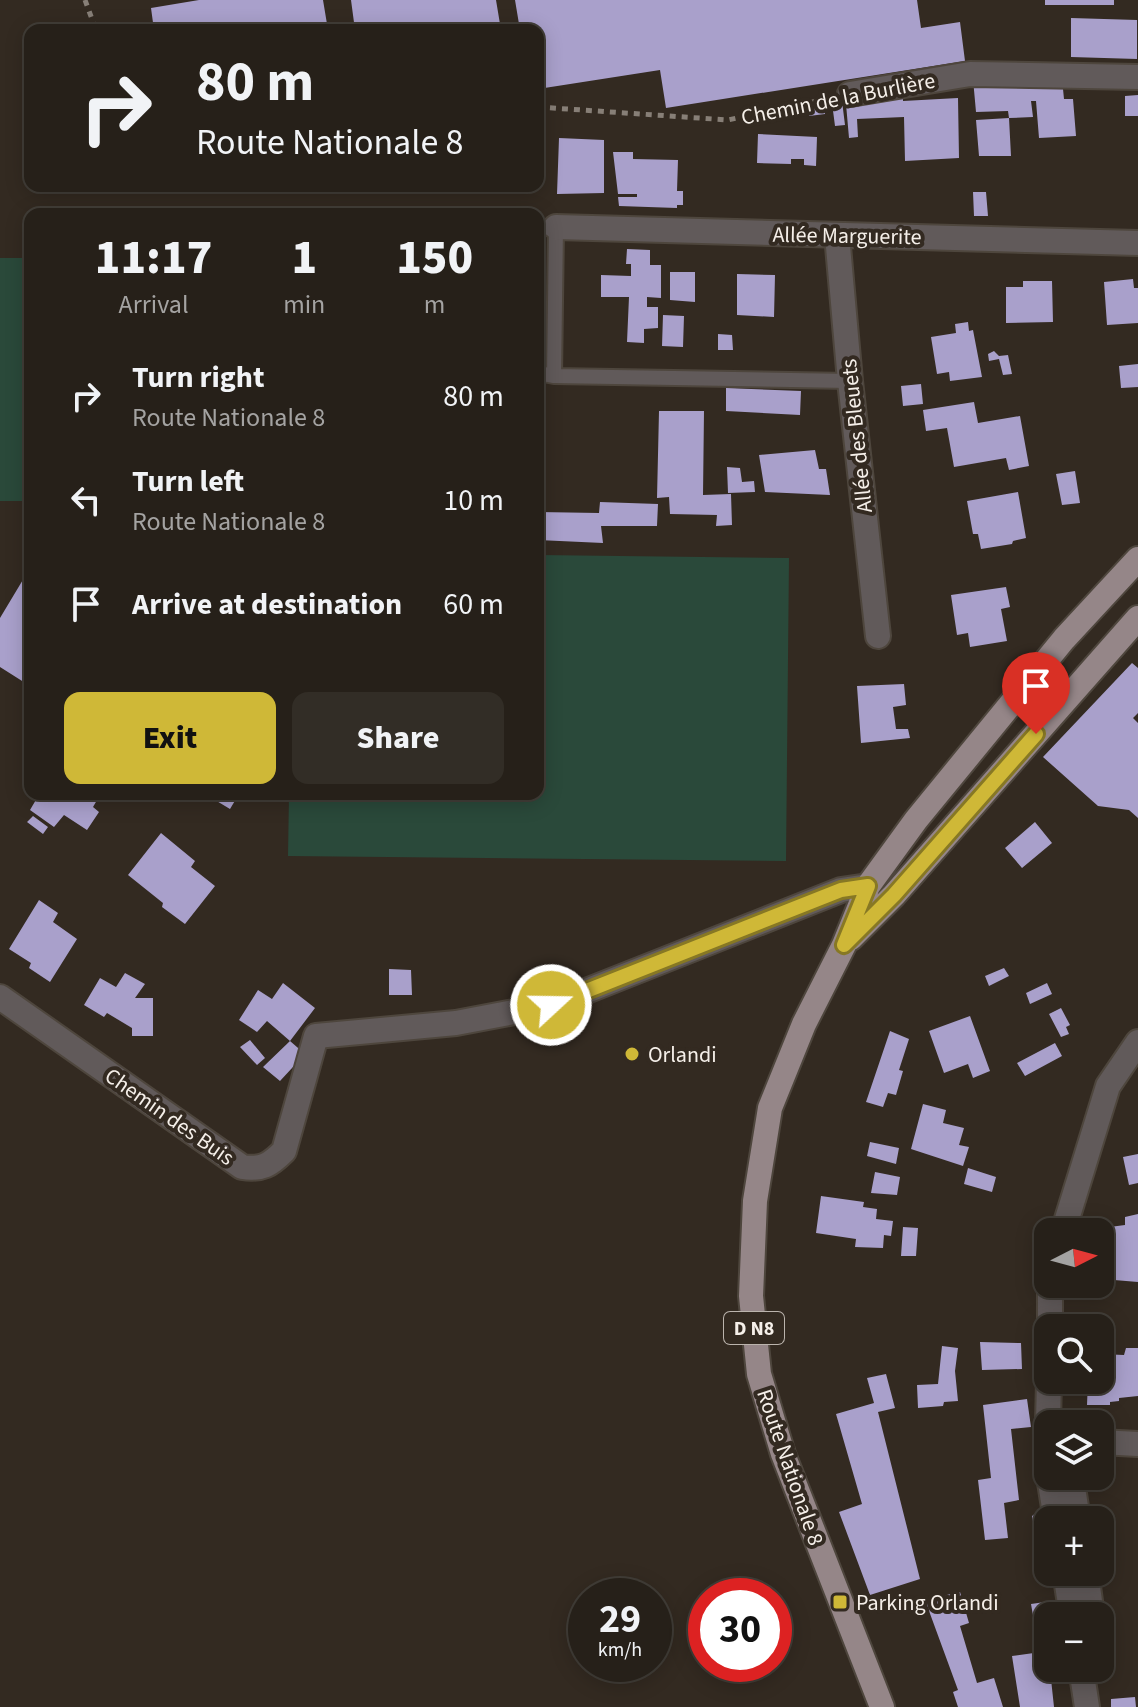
<!DOCTYPE html>
<html lang="en">
<head>
<meta charset="utf-8">
<style>
	:root { --surface:#262019; --page:#322d26; --text:#f1f3f6; --muted:#a4a3a2; --line:#423e38; --accent:#cfb837 }
	body { margin:0; font-family:"Source Sans 3",sans-serif; background:var(--page); color:var(--text); height:100vh; display:flex; flex-direction:column; font-size:30px; white-space:nowrap }
	* { box-sizing:border-box; margin:0 }
	p { font-size:26px; color:var(--muted) }
	.icon { flex:none; width:44px; height:44px; fill:none; stroke:currentColor; stroke-width:2; stroke-linecap:round; stroke-linejoin:round }
	.map { position:relative; flex:1; overflow:hidden }
	.panel { position:absolute; left:24px; top:208px; width:520px; height:592px; display:flex; flex-direction:column; background:var(--surface); border-radius:16px; box-shadow:0 4px 20px #0003,0 0 0 2px var(--line) }
	.panel>* { flex:none }
	.guide { position:absolute; left:24px; top:24px; width:520px; height:168px; border-radius:16px; box-shadow:0 4px 20px #0003,0 0 0 2px var(--line); background:#262019; color:var(--text); overflow:hidden }
	.needle { width:52px; rotate:84deg }
	.controls { position:absolute; left:1034px; top:1218px; display:grid; gap:16px }
	.controls a { display:grid; place-items:center; width:80px; height:80px; border-radius:16px; background:var(--surface); box-shadow:0 4px 20px #0003,0 0 0 2px var(--line); font-size:40px }
	.speed { position:absolute; left:568px; top:1578px; display:flex; gap:16px; font-size:40px; font-weight:700; text-align:center }
	.speed>* { display:grid; place-content:center; width:104px; height:104px; border-radius:50%; background:var(--surface); box-shadow:0 4px 20px #0003,0 0 0 2px var(--line); line-height:1 }
	.speed small { font-size:20px; font-weight:400 }
	.speed .limit { border:12px solid #d22; background:#fff; color:#111 }
	.pin { position:absolute; display:grid; place-items:center; width:68px; height:68px; color:#fff; margin:-82px -34px; border-radius:50% 50% 50% 0; rotate:-45deg; box-shadow:0 0 8px #0007 }
	.pin .icon { rotate:45deg }
	.me { position:absolute; width:88px; margin:-44px; rotate:69deg; stroke-linejoin:round; filter:drop-shadow(0 0 6px #0008) }
	.turn { display:flex; align-items:center; gap:28px; height:168px; padding:0 40px; font-size:36px }
	.turn .icon { width:104px; height:104px; stroke-width:2.5 }
	.turn b { display:block; font-size:56px; line-height:68px }
	.eta { display:flex; justify-content:space-evenly; align-items:center; height:136px; text-align:center }
	.eta b { font-size:48px; font-weight:800; line-height:56px }
	.cta { display:flex; gap:16px; margin-top:auto; padding:16px 40px }
	.cta a { flex:1; height:92px; border-radius:16px; background:var(--accent); color:#111; font-size:32px; font-weight:800; line-height:92px; text-align:center }
	.cta a+a { background:var(--page); color:var(--text) }
	ul { padding:0; list-style:none }
	li { display:flex; align-items:center; gap:24px; height:104px; padding:0 40px }
	li div { flex:1 }
	li b { display:block; font-size:30px }
	li em { font-style:normal }
	.map>svg:first-child { display:block }
</style>
</head>
<body>
<div class="map">
<svg width="1138" height="1707" viewBox="0 0 1138 1707">
	<rect width="100%" height="100%" fill="#332a21"/>
	<path fill="#2a493a" d="M0 258H30V501H0Z
		M538 555 789 558 786 861 288 856 289 794H538Z"/>
	<path fill="#a9a0cb" d="M199 0H323L328 30H154L151 8Z
		M351 0H496L501 30H355Z
		M515 0H917L921 28 960 22 965 61 666 108 660 70 538 89V30H520Z
		M1045 0H1114V5H1045Z
		M1071 18 1137 20V59L1071 57Z
		M973 79H1062L1064 99H1073L1076 136 1039 138 1036 101H1031L1033 117 1009 118 1008 111 976 112Z
		M1138 95V116H1125V96Z
		M903 98V101L958 98 959 158 905 161 904 117 857 119 858 137 849 138 846 104Z
		M842 101 845 125 835 126 832 103Z
		M823 104 825 114 809 116 808 105Z
		M538 112 546 113V138H538Z
		M1009 118 1011 156H979L976 120Z
		M758 134 817 137 816 166 804 165V159H791V164L757 163Z
		M559 138 604 140V193L557 194Z
		M613 152H633V159L678 160 677 191H683V205H677V208L619 206 618 197H637V194H618Z
		M973 192H986L988 216H974Z
		M627 249 650 250V265H661V298L647 297V307H658V328L644 329V343L627 342 629 297H601V275L631 276V264H626Z
		M670 272H695V302L670 300Z
		M737 274 775 275 774 317 737 315Z
		M1133 279 1134 288H1138V323L1107 325 1104 282Z
		M1023 281H1052L1053 322 1006 323V287H1023Z
		M663 315 684 316 683 347 662 346Z
		M968 322 969 331 973 330 982 377 950 381 949 372 937 374 931 337 956 333 955 324Z
		M718 334 732 335 733 350H718Z
		M994 351 999 356 1008 355 1012 374 1003 375 999 359 989 361 988 354Z
		M1138 364V387L1121 388 1119 366Z
		M921 384 923 404 903 406 901 386Z
		M726 388 801 391 800 415 726 411Z
		M974 402 978 423 1020 416 1029 466 1009 470 1006 458 954 467 947 428 926 431 923 410Z
		M659 411H704L703 495 731 494 732 525 716 526 717 515 670 514 669 497 657 498Z
		M815 450 819 469H826L830 495 765 492 759 455Z
		M727 467 740 468 742 482 754 481 755 492 728 493Z
		M1075 471 1080 503 1062 505 1056 474Z
		M1018 492 1026 538 1013 541 1012 544 981 549 978 534H973L967 501Z
		M600 502 658 504 657 526H601L603 543 538 540V512L599 513Z
		M30 568V686L0 667V618Z
		M1006 587 1010 607 1001 609 1007 641 970 647 968 633 957 635 951 595Z
		M1132 663 1138 668V713L1133 718 1138 723V818L1129 810 1098 806 1043 757Z
		M904 684 906 705 893 707 896 729H908L910 738 861 743 857 686Z
		M32 794H98L100 795 93 807 99 812 87 830 64 815 54 827 30 810 37 798Z
		M205 794H239L230 809Z
		M33 816 48 827 43 834 27 822Z
		M1035 822 1052 843 1022 868 1005 848Z
		M161 833 195 861 191 867 215 886 185 924 162 907 163 903 128 875Z
		M39 900 58 913 53 922 77 939 50 982 29 968 31 963 9 949Z
		M1004 968 1009 976 989 986 985 976Z
		M389 969 411 970 412 995H389Z
		M125 973 145 984 135 998H153V1036H132V1028L107 1013 104 1017 84 1005 100 978 116 987Z
		M283 983 315 1008 290 1041 305 1054 280 1081 263 1067 290 1041 267 1021 257 1032 239 1020 258 990 272 999Z
		M1047 983 1052 994 1030 1004 1026 993Z
		M1061 1008 1070 1025 1066 1027 1069 1034 1061 1037 1049 1014Z
		M970 1016 990 1071 973 1078 968 1064 944 1073 929 1031Z
		M890 1031 909 1039 899 1070 903 1071 896 1095 888 1093 883 1107 866 1102Z
		M250 1040 265 1058 257 1065 240 1047Z
		M1055 1043 1062 1056 1025 1076 1017 1063Z
		M923 1104 946 1110 943 1123 964 1128 959 1145 969 1147 963 1166 911 1149Z
		M870 1142 899 1148 896 1164 867 1156Z
		M1138 1154V1183L1129 1185 1123 1157Z
		M968 1168 996 1177 992 1192 964 1184Z
		M875 1172 900 1177 897 1195 871 1193Z
		M821 1196 864 1202 863 1207 877 1209 876 1219 893 1221 891 1236 884 1235 883 1248 855 1247 856 1239 816 1233Z
		M1138 1214V1282L1102 1279 1105 1255 1100 1253 1102 1228 1125 1225V1217Z
		M903 1227 918 1228 916 1256H901Z
		M980 1342 1021 1343 1022 1369 982 1370Z
		M942 1346 958 1348 955 1371 958 1401 944 1402 943 1406 918 1408 917 1385 938 1384Z
		M1126 1348H1138V1396L1119 1398V1401L1110 1402V1405H1087L1088 1380H1100V1354L1124 1355Z
		M886 1374 895 1408 878 1412 920 1579 870 1595 839 1512 862 1504 836 1414 874 1403 867 1378Z
		M1027 1399 1031 1427 1011 1429 1019 1500 1004 1503 1008 1538 985 1540 978 1480 991 1478 983 1405Z
		M1044 1507 1048 1532 1035 1536 1032 1516Z
		M960 1592 969 1623 960 1626 977 1683 994 1678 1003 1707H958L953 1692 958 1690 925 1600Z
		M1059 1600 1062 1616H1048V1624L1035 1627 1031 1604Z
		M1048 1651 1054 1707H1020L1012 1656Z
		M1135 1697 1136 1707H1111V1699Z"/>
	<g fill="none" stroke-linecap="round" stroke-linejoin="round">
		<g stroke="#4e463d" stroke-width="18">
			<path id="lane" d="M538 228 556 227 554 376
				M538 373 554 376 850 381"/>
		</g>
		<g stroke="#4e463d" stroke-width="28">
			<path id="street" d="M850 94 970 74 1138 77
				M556 227 1138 243
				M837 235 850 381 878 636
				M0 997 242 1167C262 1170 270 1165 284 1151L316 1036 456 1023 551 1005 841 890 868 886
				M1063 1232 1108 1086 1138 1042
				M1050 1328V1284
				M1048 1424 1049 1380
				M1048 1442V1471
				M1100 1442 1138 1444
				M1049 1476 1056 1520
				M1076 1476 1072 1481 1078 1520
				M1065 1572 1072 1616
				M1086 1572 1092 1616
				M1081 1668 1087 1707"/>
		</g>
		<g stroke="#4e463d" stroke-width="28">
			<path id="primary" d="M851 938 894 895 1138 618
				M882 1707 783 1454 759 1374 751 1296 755 1201 770 1108 804 1024 844 945 868 886 916 820 1064 639 1138 559"/>
		</g>
		<path stroke="#877f77" stroke-width="5" stroke-dasharray="6 6" stroke-linecap="butt" d="M85 0 96 30
			M538 107 728 120 826 99"/>
		<use href="#lane" stroke="#615a5a" stroke-width="14"/>
		<use href="#street" stroke="#615a5a" stroke-width="24"/>
		<use href="#primary" stroke="#958688" stroke-width="24"/>
	</g>
	<g fill="none" stroke-linecap="round" stroke-linejoin="round">
		<g stroke="#877824" stroke-width="20">
			<path id="route" d="M551 1005 841 890 868 886 844 945 894 895 1036 734"/>
		</g>
		<use href="#route" stroke="#cfb837" stroke-width="14"/>
	</g>
	<g fill="#cfb837" stroke="#332a21" stroke-width="3">
		<circle cx="632" cy="1054" r="8"/>
		<rect x="832" y="1594" width="16" height="16" rx="4"/>
	</g>
	<g text-anchor="middle" stroke-width="8" stroke-linejoin="round" paint-order="stroke">
		<rect fill="#332a21" stroke="#bbb4ad" stroke-width="2" x="724" y="1312" width="60" height="32" rx="6"/>
		<g font-size="20" font-weight="bold" fill="#f5efe9">
			<text x="754" y="1335">D N8</text>
		</g>
		<g font-size="22" fill="#f5efe9" stroke="#332a21">
			<text transform="translate(838 98) rotate(-11)" y="8">Chemin de la Burlière</text>
			<text transform="translate(847 235) rotate(1)" y="8">Allée Marguerite</text>
			<text transform="translate(856 436) rotate(-96)" y="8">Allée des Bleuets</text>
			<text transform="translate(170 1116) rotate(35)" y="8">Chemin des Buis</text>
			<text transform="translate(791 1467) rotate(71)" y="8">Route Nationale 8</text>
		</g>
		<g font-size="22" fill="#f5efe9" stroke="#332a21" text-anchor="start">
			<text x="648" y="1062">Orlandi</text>
			<text x="856" y="1610">Parking Orlandi</text>
		</g>
	</g>
</svg>
<div class="controls">
<a><svg class="needle" viewBox="-14 -14 28 28"><path d="M0-13l5 13h-10z" fill="#e53935"/><path d="M0 13l5-13h-10z" fill="#a4a3a2"/></svg></a>
<a><svg class="icon" aria-label="search" viewBox="0 0 24 24"><circle cx="10" cy="10" r="6"/><path d="M15 15l6 6"/></svg></a>
<a><svg class="icon" aria-label="layers" viewBox="0 0 24 24"><path d="M12 4l9 5-9 5-9-5zM3 14l9 5 9-5"/></svg></a>
<a>+</a>
<a>−</a>
</div>
<div class="speed"><div>29<small>km/h</small></div><div class="limit">30</div></div>
<div class="pin" style="left:1036px;top:734px;background:#d93025"><svg class="icon" aria-label="arrive" viewBox="0 0 24 24"><path d="M6 21V4h12l-3 4 3 4H6"/></svg></div>
<svg class="me" style="left:551px;top:1005px" viewBox="-20 -20 40 40"><circle r="17" fill="#cfb837" stroke="#fff" stroke-width="3"/><path d="M0-11L8 9 0 5-8 9z" fill="#fff"/></svg>
<div class="guide">
<div class="turn"><svg class="icon" aria-label="right" viewBox="0 0 24 24"><path d="M7 20v-9h11M14 6l5 5-5 5"/></svg><div><b>80 m</b>Route Nationale 8</div></div>
</div>
<section class="panel">
<div class="eta">
<div><b>11:17</b><p>Arrival</p></div>
<div><b>1</b><p>min</p></div>
<div><b>150</b><p>m</p></div>
</div>
<ul>
<li><svg class="icon" aria-label="right" viewBox="0 0 24 24"><path d="M7 20v-9h11M14 6l5 5-5 5"/></svg><div><b>Turn right</b><p>Route Nationale 8</p></div><em>80 m</em></li>
<li><svg class="icon" aria-label="left" viewBox="0 0 24 24"><path d="M17 20v-9H6M10 6l-5 5 5 5"/></svg><div><b>Turn left</b><p>Route Nationale 8</p></div><em>10 m</em></li>
<li><svg class="icon" aria-label="arrive" viewBox="0 0 24 24"><path d="M6 21V4h12l-3 4 3 4H6"/></svg><div><b>Arrive at destination</b></div><em>60 m</em></li>
</ul>
<div class="cta"><a>Exit</a><a>Share</a></div>
</section>
</div>
</body>
</html>
